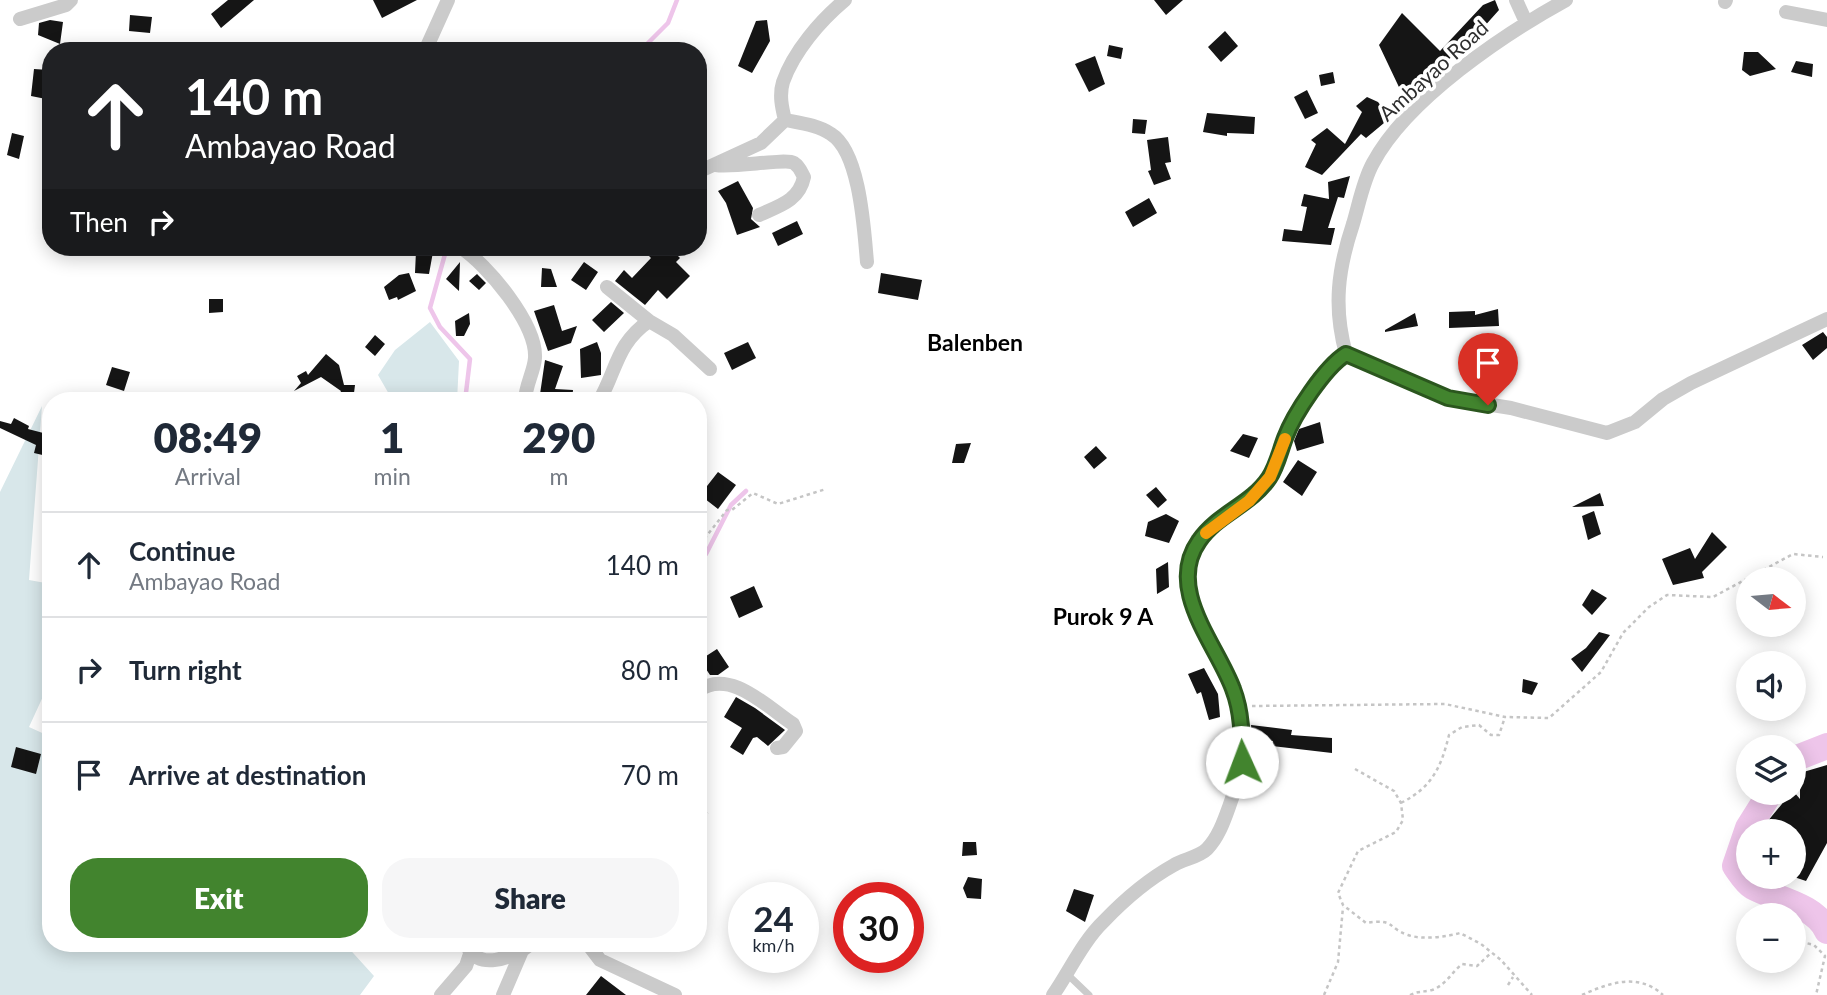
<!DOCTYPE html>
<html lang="en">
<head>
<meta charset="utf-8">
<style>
	:root { --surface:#fff; --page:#f6f6f7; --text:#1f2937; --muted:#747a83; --line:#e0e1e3; --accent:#42842e }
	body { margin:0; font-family:Lato,sans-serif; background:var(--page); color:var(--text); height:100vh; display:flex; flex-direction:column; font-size:26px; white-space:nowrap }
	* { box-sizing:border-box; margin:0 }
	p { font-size:23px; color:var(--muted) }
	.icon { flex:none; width:38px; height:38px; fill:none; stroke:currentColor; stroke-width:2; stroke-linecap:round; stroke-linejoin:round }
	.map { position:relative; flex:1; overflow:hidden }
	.sheet { position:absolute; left:42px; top:392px; width:665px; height:560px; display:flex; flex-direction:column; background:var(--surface); border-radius:28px; box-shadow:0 4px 18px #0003 }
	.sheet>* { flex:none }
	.guide { position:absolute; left:42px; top:42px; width:665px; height:214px; border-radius:28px; box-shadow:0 4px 18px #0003; background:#202124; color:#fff; overflow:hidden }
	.needle { width:46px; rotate:106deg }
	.tools { position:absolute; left:1736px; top:567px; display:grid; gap:14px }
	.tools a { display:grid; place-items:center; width:70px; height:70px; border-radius:50%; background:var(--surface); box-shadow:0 4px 18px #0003; font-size:35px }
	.speed { position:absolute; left:728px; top:882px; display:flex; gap:14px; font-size:35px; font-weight:700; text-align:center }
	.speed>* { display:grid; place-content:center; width:91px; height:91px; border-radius:50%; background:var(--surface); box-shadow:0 4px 18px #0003; line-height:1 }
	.speed small { font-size:18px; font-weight:400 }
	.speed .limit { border:10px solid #d22; background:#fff; color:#111 }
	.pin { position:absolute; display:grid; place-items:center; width:60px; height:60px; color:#fff; margin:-72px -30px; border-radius:50% 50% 50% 0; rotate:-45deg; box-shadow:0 0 7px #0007 }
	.pin .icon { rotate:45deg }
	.me { position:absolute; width:77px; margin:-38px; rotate:358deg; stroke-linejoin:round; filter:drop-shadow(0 0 5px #0008) }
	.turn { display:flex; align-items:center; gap:24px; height:147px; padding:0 28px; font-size:32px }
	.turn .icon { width:91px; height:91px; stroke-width:2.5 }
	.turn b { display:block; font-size:49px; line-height:60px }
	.then { display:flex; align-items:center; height:66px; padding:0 28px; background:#0003; gap:14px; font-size:26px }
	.eta { display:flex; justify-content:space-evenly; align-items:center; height:119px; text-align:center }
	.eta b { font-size:42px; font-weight:800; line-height:49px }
	.action { display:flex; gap:14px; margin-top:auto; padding:14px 28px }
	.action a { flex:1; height:80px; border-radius:28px; background:var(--accent); color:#fff; font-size:28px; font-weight:800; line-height:80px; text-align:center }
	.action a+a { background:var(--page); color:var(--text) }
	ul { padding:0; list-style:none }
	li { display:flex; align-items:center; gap:21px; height:105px; padding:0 28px; border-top:2px solid var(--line) }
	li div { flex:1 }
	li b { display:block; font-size:26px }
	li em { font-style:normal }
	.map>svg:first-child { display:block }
</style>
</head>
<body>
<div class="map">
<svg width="1827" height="995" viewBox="0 0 1827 995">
	<rect width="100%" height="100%" fill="#fff"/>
	<path fill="#d8e7ea" d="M430 322 459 361 457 401H393L378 375 395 350Z
		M42 406 29 580 51 584V679L29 727 51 737V943H344L374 976 360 995H0V492Z"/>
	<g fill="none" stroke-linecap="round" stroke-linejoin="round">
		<path stroke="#eec5ea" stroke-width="4.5" d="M546 51 598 46 642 49 668 23 677 0
			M447 247 430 308 440 327 470 359 465 401
			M706 554 731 505 746 491"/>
		<path stroke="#eec5ea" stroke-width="26" d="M1794 759 1827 746
			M1770 793 1748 828 1735 866C1740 873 1746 883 1753 887 1775 899 1816 905 1827 931"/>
	</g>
	<path fill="#151515" d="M228 0H254L221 28 211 14Z
		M373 0H417L382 18Z
		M1154 0H1183L1166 15Z
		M1495 0 1499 10 1474 38 1448 60 1451 64 1407 104 1379 45 1402 13 1440 51 1483 5Z
		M130 15 152 17 150 33 129 31Z
		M50 20 63 22 60 44 38 35 39 23Z
		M767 20 770 41 752 73 738 66 756 21Z
		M1225 31 1238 46 1221 62 1208 47Z
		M1109 45 1123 48 1121 59 1107 56Z
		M1744 52H1758L1776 69 1750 76 1742 70Z
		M1095 56 1105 84 1089 92 1075 64Z
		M1796 61 1813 64 1812 77 1791 72Z
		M34 69 49 70 46 99 31 96Z
		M1333 72 1335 83 1321 86 1319 75Z
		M1307 90 1318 113 1305 119 1294 97Z
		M1367 97 1378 102 1390 118 1366 138 1361 134 1322 175 1305 167 1316 144 1311 140 1327 128 1345 144 1362 112 1356 106Z
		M1207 113 1255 117 1254 134 1227 133V136L1203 132Z
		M1133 119 1147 120 1145 134 1132 133Z
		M12 133 24 136 19 159 7 155Z
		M1168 137 1171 162 1165 163 1171 179 1154 185 1148 171 1151 170 1147 140Z
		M1350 176 1344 198 1338 197 1328 228H1335L1331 245 1282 241 1284 229 1302 231 1307 207 1301 206 1304 194 1329 199 1328 182Z
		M738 181 753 208 751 219 760 227 737 235 726 203 718 191Z
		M1149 198 1157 213 1133 227 1125 212Z
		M797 221 803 234 778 246 772 233Z
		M655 247H669L680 258 676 262 690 276 667 299 658 290 645 305 615 281 624 270 632 278 651 258 647 254Z
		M416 251 433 252 429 274 415 273Z
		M460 262 459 291 446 279Z
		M584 262 598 272 586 290 571 280Z
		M542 268 551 269 557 287H541Z
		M409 273 416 291 398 300 397 297 389 300 384 287 399 275Z
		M881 273 922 280 918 300 878 293Z
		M477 274 486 283 479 290 469 281Z
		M209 299H223V312L209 313Z
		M611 302 624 313 604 332 592 320Z
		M554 305 562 331 577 326 571 343 548 351 534 311Z
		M1498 309 1499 326 1449 328V312L1475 311V315Z
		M469 313 470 324 464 336H456L455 321Z
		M1415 313 1418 326 1385 332V330Z
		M1823 332 1827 337V348L1813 360 1802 345Z
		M375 335 385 344 375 356 365 347Z
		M597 342 601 353V375L581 378 580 349Z
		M748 342 756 358 732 370 724 353Z
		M326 354 339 365 344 385H355L353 401H336L341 391 321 377 294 391 301 383 297 376 306 371 308 375Z
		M545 360 563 366 555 389 573 390 572 401H539Z
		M112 367 130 372 124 391 106 385Z
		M14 418 29 426 28 429 51 435V457L34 453 36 445 0 428V421L11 424Z
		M1320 422 1324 443 1297 451 1294 441 1299 429Z
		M1243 434 1258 438 1249 458 1230 451Z
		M971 443 964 463H952L956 444Z
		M1096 446 1107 458 1094 469 1084 457Z
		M1298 460 1317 472 1302 496 1283 482Z
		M718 472 736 485 718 509 700 495Z
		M1156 487 1167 500 1158 508 1146 495Z
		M1600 493 1604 506 1572 507Z
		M1594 511 1601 534 1588 540 1582 516Z
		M1166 514 1179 521 1169 543 1145 536 1148 522Z
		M1712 532 1727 547 1702 572 1704 578 1673 585 1662 559 1690 548 1695 559Z
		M1168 562 1169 587 1157 594 1156 569Z
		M754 586 763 607 739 618 730 597Z
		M1592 589 1607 598 1592 615 1582 605Z
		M1599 632 1610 635 1582 672 1571 659 1586 648Z
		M717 649 729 667 718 675H710L700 660Z
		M1204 668 1218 694 1220 717 1209 720 1201 692 1197 694 1188 674Z
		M1523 679 1538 683 1532 695 1522 692Z
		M736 697 755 708 785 730 768 746 757 737 753 738 743 755 730 747 742 728 724 717Z
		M1251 725 1292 730 1291 735 1332 738V753L1272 746 1273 741H1252Z
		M16 747 41 754 36 774 11 767Z
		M1827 765V843L1806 881 1794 877V831H1764L1767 822 1791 793 1794 792 1800 799V773Z
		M963 842H976L977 855 962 856Z
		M968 877 982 879 981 899 967 898 963 888Z
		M1074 889 1094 895 1085 922 1066 911Z
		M601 976 626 995H586Z"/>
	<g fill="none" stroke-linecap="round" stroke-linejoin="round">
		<path stroke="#c5c5c5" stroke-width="2.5" stroke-dasharray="3.5 3.5" stroke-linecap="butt" d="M698 534 705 538 727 510H732L753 493 778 504 826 489
			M1252 706 1445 704 1505 717 1549 718 1601 672 1623 633 1649 607 1667 595 1713 597 1793 554 1823 557
			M1355 769 1394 791 1401 803 1403 820 1396 832 1358 851 1338 893 1343 905 1366 923C1395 918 1387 928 1408 935 1422 940 1446 937 1460 933L1481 944 1501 960 1532 995
			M1401 803C1432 787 1441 768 1449 735L1462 727 1479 725 1491 735H1499L1505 717
			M698 823 708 813
			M1794 940 1814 945 1825 956 1816 995
			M1508 985 1513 977
			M1324 995 1338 962 1343 907
			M1410 995C1418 991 1424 992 1432 990 1446 985 1452 972 1462 964L1477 966 1491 953
			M1582 995C1609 983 1638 972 1663 995"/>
		<path stroke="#cbcbcb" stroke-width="7" d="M1067 974 1089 995"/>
		<path stroke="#cbcbcb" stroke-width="14" d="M1516 0 1526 22
			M1725 2 1726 0
			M1786 12 1827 20
			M20 19 66 5 71 0
			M425 51 448 0
			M785 120C782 108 779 95 783 82 794 51 820 21 845 0
			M716 165C734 168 786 158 794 163 800 167 801 172 804 177 799 201 779 206 759 215
			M698 172 761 143 785 120C800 123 818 125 831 134 860 152 864 229 867 262
			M460 247C487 264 537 324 535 358 534 372 525 386 525 401
			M607 287 649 321
			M1346 354 1448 398 1511 408 1607 433 1635 422 1663 399 1691 383 1827 319
			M1346 354C1333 307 1338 269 1353 224 1359 204 1363 181 1373 163 1407 99 1504 34 1566 0
			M599 401C617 370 616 344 649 321L673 335 710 369
			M698 691C730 667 768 708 793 724L796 731 783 747 777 748
			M466 943C475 973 514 958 532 943
			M587 943 600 960 675 995
			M441 995 466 966 470 954
			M503 995 521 953
			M1053 995C1069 972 1083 941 1104 921 1125 899 1147 880 1174 865 1184 859 1199 857 1207 849 1218 838 1224 821 1229 807 1243 769 1248 727 1233 688 1217 648 1175 601 1192 555 1205 519 1249 509 1270 478 1277 466 1280 451 1285 438 1294 414 1325 367 1346 354"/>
	</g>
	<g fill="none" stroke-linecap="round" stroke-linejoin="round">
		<g stroke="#2b561e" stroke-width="18">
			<path id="route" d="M1242 762C1242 737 1242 712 1233 689 1217 645 1165 589 1199 541 1217 514 1251 505 1269 478 1277 466 1280 451 1285 438 1294 414 1325 367 1346 354L1448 398 1488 405"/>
		</g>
		<use href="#route" stroke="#42842e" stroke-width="12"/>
		<path stroke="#f59e0b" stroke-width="12" d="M1206 533 1249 501 1270 477 1285 439"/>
	</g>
	<g text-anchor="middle" stroke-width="7" stroke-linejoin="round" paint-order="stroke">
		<g font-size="21" fill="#2e2e2e" stroke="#fff">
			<text transform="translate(1434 71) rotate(-42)" y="7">Ambayao Road</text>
		</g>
		<g font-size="23" font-weight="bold" fill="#000" stroke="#fff">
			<text x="975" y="351">Balenben</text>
			<text x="1103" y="625">Purok 9 A</text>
		</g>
	</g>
</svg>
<div class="tools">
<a><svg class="needle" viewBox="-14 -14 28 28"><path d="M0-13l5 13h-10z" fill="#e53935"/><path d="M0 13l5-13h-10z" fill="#747a83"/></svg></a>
<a><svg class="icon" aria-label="sound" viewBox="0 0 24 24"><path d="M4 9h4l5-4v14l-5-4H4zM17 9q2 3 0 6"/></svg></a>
<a><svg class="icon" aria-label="layers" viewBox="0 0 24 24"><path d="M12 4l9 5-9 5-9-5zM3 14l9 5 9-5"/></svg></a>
<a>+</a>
<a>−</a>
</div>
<div class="speed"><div>24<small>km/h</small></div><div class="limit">30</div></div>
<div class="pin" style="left:1488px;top:405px;background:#d93025"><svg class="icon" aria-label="arrive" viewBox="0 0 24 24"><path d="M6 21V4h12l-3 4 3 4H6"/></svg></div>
<svg class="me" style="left:1242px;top:762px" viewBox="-20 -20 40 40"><circle r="19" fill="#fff"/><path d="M0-13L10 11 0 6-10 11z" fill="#42842e"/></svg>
<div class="guide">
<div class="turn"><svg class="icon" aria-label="ahead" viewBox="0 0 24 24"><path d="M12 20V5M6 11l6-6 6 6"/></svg><div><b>140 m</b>Ambayao Road</div></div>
<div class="then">Then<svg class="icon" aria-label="right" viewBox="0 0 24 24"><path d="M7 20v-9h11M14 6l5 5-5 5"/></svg></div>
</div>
<section class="sheet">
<div class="eta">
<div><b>08:49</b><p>Arrival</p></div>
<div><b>1</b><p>min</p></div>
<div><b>290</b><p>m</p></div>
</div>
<ul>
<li><svg class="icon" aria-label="ahead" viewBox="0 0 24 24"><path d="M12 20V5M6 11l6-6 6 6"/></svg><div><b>Continue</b><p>Ambayao Road</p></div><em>140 m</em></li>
<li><svg class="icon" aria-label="right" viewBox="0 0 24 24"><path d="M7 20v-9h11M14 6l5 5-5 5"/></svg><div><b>Turn right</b></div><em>80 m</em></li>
<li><svg class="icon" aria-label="arrive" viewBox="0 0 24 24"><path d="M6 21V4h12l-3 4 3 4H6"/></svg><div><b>Arrive at destination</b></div><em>70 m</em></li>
</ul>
<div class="action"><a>Exit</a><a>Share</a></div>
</section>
</div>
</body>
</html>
